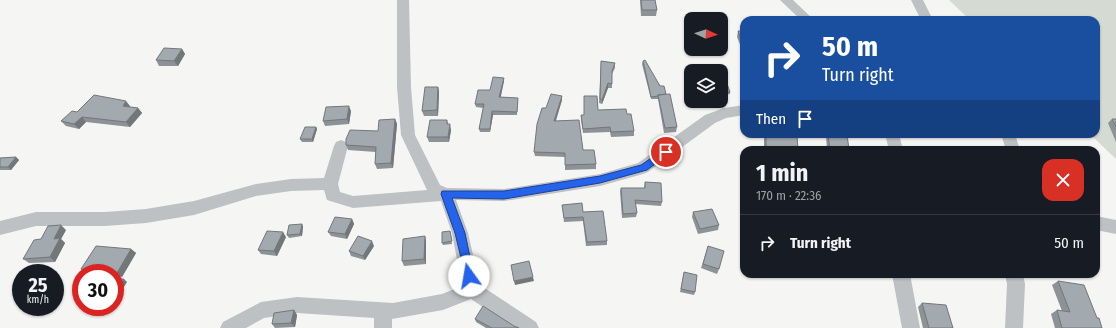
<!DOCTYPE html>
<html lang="en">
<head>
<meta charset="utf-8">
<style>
	:root { --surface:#171b24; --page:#242831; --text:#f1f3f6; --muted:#9ea1a6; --line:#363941 }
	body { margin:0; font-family:"Fira Sans Condensed",sans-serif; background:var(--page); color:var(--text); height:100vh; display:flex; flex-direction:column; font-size:15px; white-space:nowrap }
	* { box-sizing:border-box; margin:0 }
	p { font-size:13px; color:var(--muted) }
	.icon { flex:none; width:22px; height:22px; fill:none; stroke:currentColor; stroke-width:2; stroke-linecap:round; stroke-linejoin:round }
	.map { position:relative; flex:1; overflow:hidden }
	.panel { position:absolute; left:740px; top:146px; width:360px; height:132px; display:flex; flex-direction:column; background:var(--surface); border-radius:12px; box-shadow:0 1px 3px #0004 }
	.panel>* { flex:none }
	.banner { position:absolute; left:740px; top:16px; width:360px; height:122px; border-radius:12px; box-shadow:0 1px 3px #0004; background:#1a4fa0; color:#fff; overflow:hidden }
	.needle { width:26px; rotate:93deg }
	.buttons { position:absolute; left:684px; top:12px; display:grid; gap:8px }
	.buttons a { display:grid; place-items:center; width:44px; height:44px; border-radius:8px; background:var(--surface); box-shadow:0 1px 3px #0004; font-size:20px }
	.speed { position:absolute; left:12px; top:264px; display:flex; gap:8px; font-size:20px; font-weight:700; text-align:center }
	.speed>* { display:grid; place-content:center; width:52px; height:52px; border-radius:50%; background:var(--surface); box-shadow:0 1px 3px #0004; line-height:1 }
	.speed small { font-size:10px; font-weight:400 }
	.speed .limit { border:6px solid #d22; background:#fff; color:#111 }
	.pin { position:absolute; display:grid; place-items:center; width:34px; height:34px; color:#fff; margin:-17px; border:2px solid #fff; border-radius:50%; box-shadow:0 1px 4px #0007 }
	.me { position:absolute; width:44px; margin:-22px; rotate:347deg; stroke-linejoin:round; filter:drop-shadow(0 0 3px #0008) }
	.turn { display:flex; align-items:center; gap:14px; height:84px; padding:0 16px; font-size:18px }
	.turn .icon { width:52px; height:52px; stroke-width:2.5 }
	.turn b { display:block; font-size:28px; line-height:34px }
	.then { display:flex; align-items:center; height:38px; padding:0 16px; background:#0003; gap:8px; font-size:15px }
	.round { display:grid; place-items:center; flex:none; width:42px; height:42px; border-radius:12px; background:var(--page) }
	.head { display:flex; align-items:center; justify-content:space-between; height:68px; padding:0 16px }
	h1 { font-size:24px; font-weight:700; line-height:30px }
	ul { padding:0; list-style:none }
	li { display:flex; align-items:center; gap:12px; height:56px; padding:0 16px; border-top:1px solid var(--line) }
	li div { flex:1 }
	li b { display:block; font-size:15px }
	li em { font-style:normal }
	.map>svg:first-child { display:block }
</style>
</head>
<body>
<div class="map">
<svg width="1116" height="328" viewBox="0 0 1116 328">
	<rect width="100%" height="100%" fill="#f5f5f3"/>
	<path fill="#d5dad2" d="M949 0H1116V159L1090 134H1096V20H970Z"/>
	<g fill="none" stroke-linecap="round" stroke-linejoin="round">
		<path fill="#bdc1c4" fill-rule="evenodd" d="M397 0H409L411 87 415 135 440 185 447 188 504 189 600 174 638 163 705 115 724 108 744 105V115L726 118 715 123 648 172 643 174 600 186 504 201 456 200 468 233 480 285 536 322 539 328H514L471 299 443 310 392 319V328H374V318L297 313 264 318 246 328H220L223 322 261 302 297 297 393 303 442 294 462 286 452 233 441 201 353 208 327 200 324 190 291 191 256 196 194 215 146 223 105 226H36L0 235V221L36 212H105L146 209 194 201 256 184 291 179 324 178 334 146 336 142 341 140 346 142 348 146 338 184 340 192 353 196 427 190 401 135 397 87Z
			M780 0H793L814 20H801Z
			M911 0H923L933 20H921Z
			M885 134H899L903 150H889Z
			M1001 134H1015L1020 150H1006Z
			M1096 216 1116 220V234L1096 230Z
			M892 274H910L920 328H902Z
			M1005 274H1023L1025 284 1023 328H1005L1007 284Z"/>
	</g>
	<path fill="#8c9296" d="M640 0H655L657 10 656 16H641Z
		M738 31H744V47H741L737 37Z
		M182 49 185 54 178 66H159L156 60Z
		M601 61 615 63V68L612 74V88H608L602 104 599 103Z
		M643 61 666 94 677 127 676 132 664 133 658 99H651L642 64Z
		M504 78V81L500 97 518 98 517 115H493L490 132H480L479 129 483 108 476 107 475 104Z
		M721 82 730 92V94L721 95Z
		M438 87 439 92 438 116H424L422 111Z
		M584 96 598 110 627 114 634 131V136L611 137 610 132 583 133 581 120V115H584Z
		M562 100 556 121 596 164V169L565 170V157L535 156 534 152 546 108Z
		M130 106V107L138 108 142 113 130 127 86 122 79 129 66 126 61 121 77 112Z
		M351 111 349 124 325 126 323 121Z
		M395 119 397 124 393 168 377 169 375 164 376 152 348 150 346 145 378 131Z
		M1112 119H1116V142L1108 123Z
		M447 120 448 124 451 130 449 142H429L427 137Z
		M316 127 317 129 313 142H302L300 139Z
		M765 134H788L798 150H764V136Z
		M810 134H822L821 136Z
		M827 134H847L849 150H827L826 136Z
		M16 157 19 160 11 170H0V158Z
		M645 182 662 202 661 206 635 204 637 213 636 217 622 218 620 191 621 188H644Z
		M562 205 583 212 607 241V245L586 246 583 221 564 222Z
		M693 212 719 225 718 230 698 234 692 217Z
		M352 219 354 224 347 239 331 236 328 232Z
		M303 226 302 236 289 238 287 235Z
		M66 230 61 239 65 243 55 262 29 263 23 259 41 239Z
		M450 231 452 244 443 245 442 243Z
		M425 236 426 241V264L404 266 402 261Z
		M286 237 277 256 261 254 258 250Z
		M374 246 365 260 351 256 349 251Z
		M708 246 719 269 717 274 701 268Z
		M131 249 136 253 122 277 115 276V273H85L81 269Z
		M684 272 695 292 694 295 680 292Z
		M115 279 127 282 119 294H115Z
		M1058 281 1097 318 1102 328H1055L1051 314 1057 310 1062 311 1052 285Z
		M922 303 953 328H923L918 307Z
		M294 310 297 315 295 327 275 328 272 324Z
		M475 319 514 326 519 328H486L476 322Z"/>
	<path fill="#72777a" d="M182 49 185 54 178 66 174 61Z
		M504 78V81L500 101 499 97Z
		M608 83V88L602 104V100Z
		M438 87 439 92 438 116 437 110Z
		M562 96V100L554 125V121Z
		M126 101 130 106 127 111 123 106Z
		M349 106 351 111 349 124 347 119Z
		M138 108 142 113 130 127 126 122Z
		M492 111 493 115 490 132V129Z
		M82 117 86 122 79 129 74 124Z
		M395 119 397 124 393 168 391 163Z
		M450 124 451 130 449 142 448 137Z
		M316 127 317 129 313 142 312 139Z
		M16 157 19 160 11 170 8 167Z
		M352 219 354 224 347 239 345 234Z
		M302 224 303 226 302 236 300 234Z
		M61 225 66 230 61 239 65 243 55 262 50 257 54 239Z
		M283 232 286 237 277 256 274 251Z
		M425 236 426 241V264L424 259Z
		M372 241 374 246 365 260 363 256Z
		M131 249 136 253 122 277 117 273Z
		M533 277 534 281 515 285 514 281Z
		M124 279 127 282 119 294 117 292Z
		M294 310 297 315 295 327 291 323Z"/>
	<path fill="#a3aaaf" stroke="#72777a" d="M641 0H655L657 10H642Z
		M738 31H744V42H742Z
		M164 48 182 49 174 61 156 60Z
		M645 60 660 86H664L666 94 658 95V96L651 97 643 61Z
		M601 61 615 63 612 71V84L608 83 602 100 600 99Z
		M493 77 504 78 499 97 518 98 517 112 492 111 490 129H479L484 104H475L478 90H490Z
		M726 81 730 92H721V82Z
		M425 87H438L437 110 422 111Z
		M551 94 562 96 554 121 579 120 583 150H594L596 164 565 165V153L534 152 537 124 542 108H546Z
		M670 94 677 127 665 128 658 95Z
		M94 95 126 101 123 106 138 108 126 122 82 117 74 124 61 121 72 111 77 112Z
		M584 96H597L598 110 626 109 627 114H631L634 131 611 132 610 127 583 129 581 115H584Z
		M349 106 347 119 323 121 326 107Z
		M395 119 391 163 375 164 376 147 346 145V139L350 130 378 131 379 120Z
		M1112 119H1116V127Z
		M430 120H447V124H450L448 137H427Z
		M305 127H316L312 139H300Z
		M766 134H788L797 135 798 150H766Z
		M828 134H847L849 150H830Z
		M16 157 8 167H0V158Z
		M645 182 661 183 662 202 635 200 637 213 623 214 621 188H645Z
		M582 203 583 212 603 211 607 241 587 242 583 217 564 218 562 205Z
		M712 209 719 225 700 229 693 212Z
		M335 217 352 219 345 234 328 232Z
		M302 224 300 234 287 235 289 225Z
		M61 225 54 239 60 238 50 257 23 259 34 240 41 239 48 226Z
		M267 231 283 232 274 251 258 250Z
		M450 231 452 241 442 243V232Z
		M358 236 372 241 363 256 349 251Z
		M425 236 424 259 402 261 403 239Z
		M96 246 131 249 117 273 81 269Z
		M708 246 724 251 719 269 703 264Z
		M529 261 533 277 514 281 511 265Z
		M684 272 697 275 695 292 681 289Z
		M115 279H124L117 292H115Z
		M1058 281 1084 285 1097 318H1099L1102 328H1062L1057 310 1070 312Z
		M922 303 946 305 953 328H929Z
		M483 306 514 326 519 328H492L475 319Z
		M294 310 291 323 272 324 274 313Z"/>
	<path fill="#2563eb" stroke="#184099" d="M666 148 669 149 670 152 669 154 647 170 600 183 504 199 452 198 465 233 474 276 473 279 469 280 466 279 455 233 441 194 442 191H504L600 176 641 165Z"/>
</svg>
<div class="buttons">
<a><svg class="needle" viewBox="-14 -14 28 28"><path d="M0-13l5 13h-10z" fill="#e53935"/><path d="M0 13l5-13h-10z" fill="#9ea1a6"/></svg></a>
<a><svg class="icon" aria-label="layers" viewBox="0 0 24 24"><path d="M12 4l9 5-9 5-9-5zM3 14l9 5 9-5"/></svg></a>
</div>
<div class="speed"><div>25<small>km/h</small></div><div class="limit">30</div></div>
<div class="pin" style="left:666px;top:152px;background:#d93025"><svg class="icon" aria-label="arrive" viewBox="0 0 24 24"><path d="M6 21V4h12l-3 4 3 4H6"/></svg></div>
<svg class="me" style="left:469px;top:276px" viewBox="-20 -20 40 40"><circle r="19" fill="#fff"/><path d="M0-13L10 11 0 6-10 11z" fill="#2563eb"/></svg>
<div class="banner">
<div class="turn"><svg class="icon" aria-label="right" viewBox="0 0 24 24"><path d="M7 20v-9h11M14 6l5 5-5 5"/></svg><div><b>50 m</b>Turn right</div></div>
<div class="then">Then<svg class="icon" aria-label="arrive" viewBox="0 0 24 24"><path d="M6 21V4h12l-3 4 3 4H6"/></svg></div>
</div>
<section class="panel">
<div class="head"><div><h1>1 min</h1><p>170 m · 22:36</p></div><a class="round" style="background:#d93025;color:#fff"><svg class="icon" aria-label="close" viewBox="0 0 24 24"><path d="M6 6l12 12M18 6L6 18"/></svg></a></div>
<ul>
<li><svg class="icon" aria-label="right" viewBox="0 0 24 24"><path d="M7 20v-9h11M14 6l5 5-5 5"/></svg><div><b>Turn right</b></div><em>50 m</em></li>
</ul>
</section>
</div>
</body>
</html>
